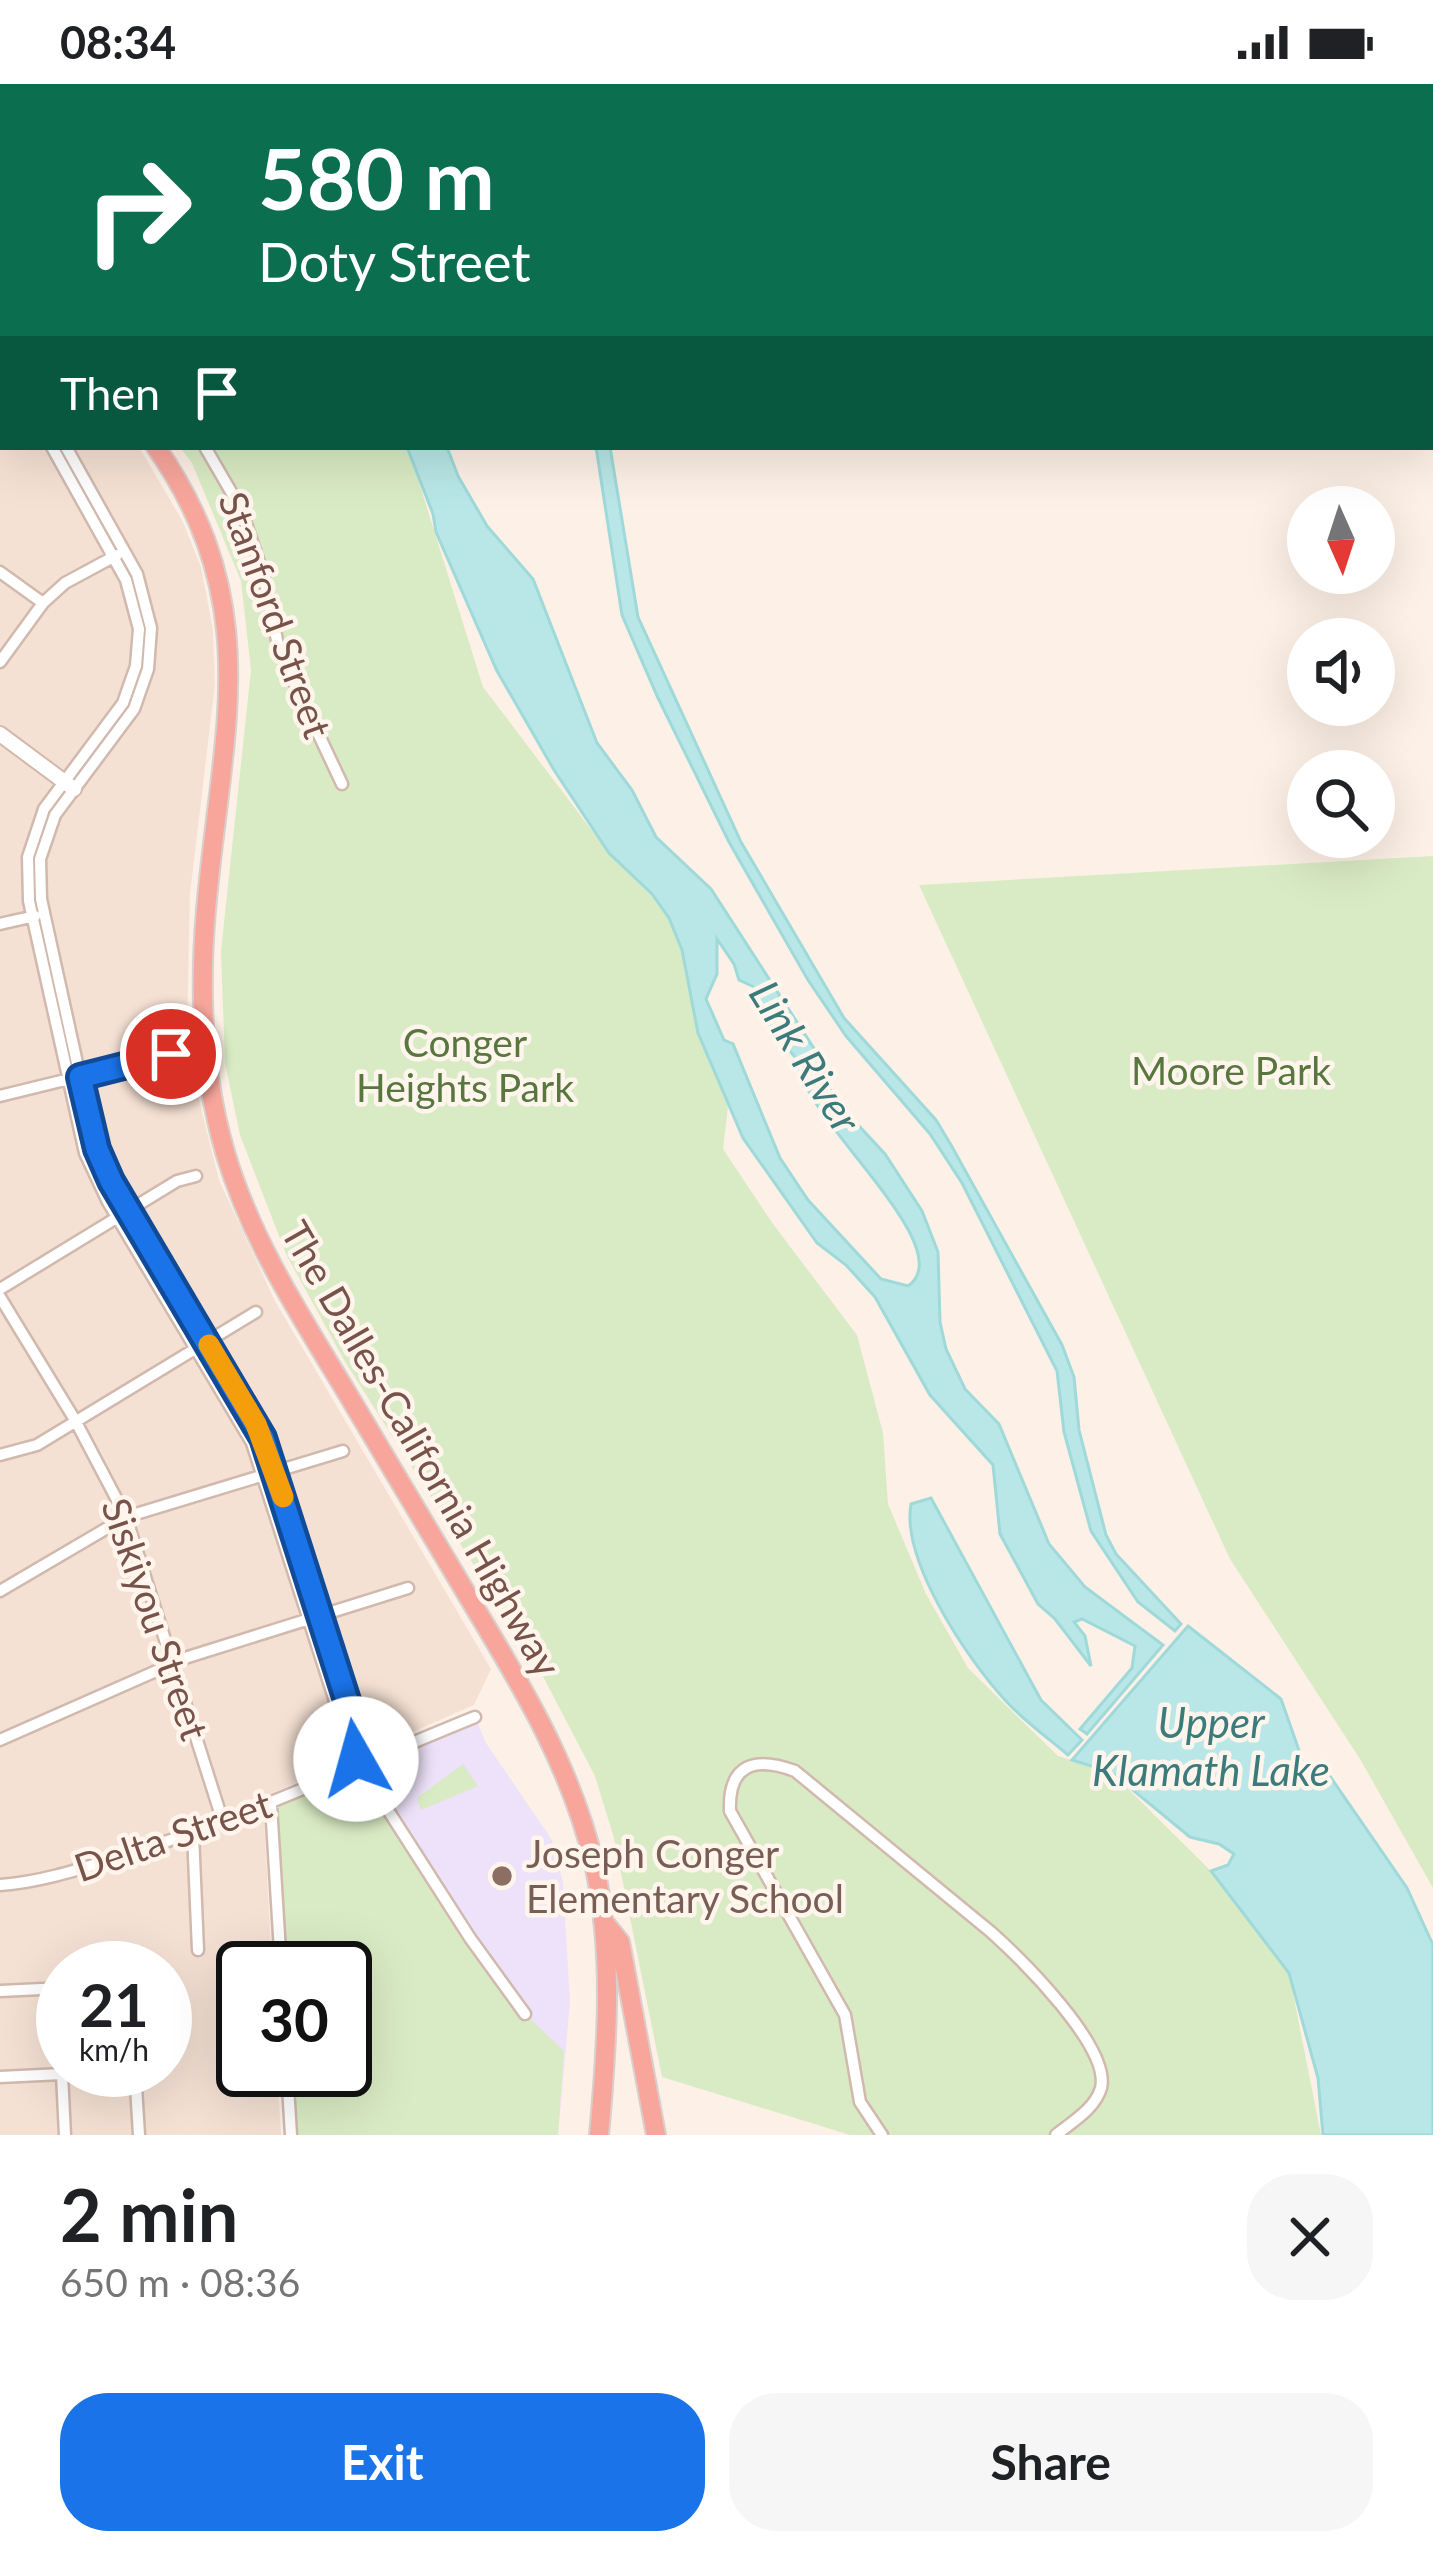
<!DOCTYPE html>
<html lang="en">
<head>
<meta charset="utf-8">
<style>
	:root { --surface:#fff; --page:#f6f6f6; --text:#202124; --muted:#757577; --accent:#1a73e8 }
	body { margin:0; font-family:Lato,sans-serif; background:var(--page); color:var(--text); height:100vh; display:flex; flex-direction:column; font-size:45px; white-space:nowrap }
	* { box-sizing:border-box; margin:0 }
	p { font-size:39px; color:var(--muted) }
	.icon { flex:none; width:66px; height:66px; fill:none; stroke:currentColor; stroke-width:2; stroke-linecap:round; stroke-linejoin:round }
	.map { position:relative; height:2051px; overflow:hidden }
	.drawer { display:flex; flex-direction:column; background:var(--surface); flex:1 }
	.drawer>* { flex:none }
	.hud { position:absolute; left:0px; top:0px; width:1434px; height:366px; box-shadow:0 12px 48px #0002; background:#0b6e4f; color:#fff; overflow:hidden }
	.needle { width:78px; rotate:177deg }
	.controls { position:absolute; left:1287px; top:402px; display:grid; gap:24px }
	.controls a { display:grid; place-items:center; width:108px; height:108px; border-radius:50%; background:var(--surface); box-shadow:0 12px 48px #0002; font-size:60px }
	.speed { position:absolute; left:36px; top:1857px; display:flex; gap:24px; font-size:60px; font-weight:700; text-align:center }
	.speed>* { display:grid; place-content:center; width:156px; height:156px; border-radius:50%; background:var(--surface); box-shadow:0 12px 48px #0002; line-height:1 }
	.speed small { font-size:30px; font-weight:400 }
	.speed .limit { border:6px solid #111; border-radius:18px; background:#fff; color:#111 }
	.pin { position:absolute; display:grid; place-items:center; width:102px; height:102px; color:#fff; margin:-51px; border:6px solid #fff; border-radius:50%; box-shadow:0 3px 12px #0007 }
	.me { position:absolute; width:132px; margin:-66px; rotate:353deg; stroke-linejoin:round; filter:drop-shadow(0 0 9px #0008) }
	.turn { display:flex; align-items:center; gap:42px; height:252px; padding:0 60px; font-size:54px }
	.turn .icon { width:156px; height:156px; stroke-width:2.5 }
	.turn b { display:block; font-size:84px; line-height:102px }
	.then { display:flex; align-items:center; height:114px; padding:0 60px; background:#0003; gap:24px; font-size:45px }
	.round { display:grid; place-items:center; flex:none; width:126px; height:126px; border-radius:48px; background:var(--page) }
	.summary { display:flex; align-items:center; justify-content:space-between; height:204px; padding:0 60px }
	h1 { font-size:72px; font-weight:700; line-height:90px }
	.action { display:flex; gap:24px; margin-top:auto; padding:24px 60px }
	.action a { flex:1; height:138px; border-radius:48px; background:var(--accent); color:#fff; font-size:48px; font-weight:700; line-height:138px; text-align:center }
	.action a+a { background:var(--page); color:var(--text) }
	.status { display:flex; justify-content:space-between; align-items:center; height:84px; padding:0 60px; background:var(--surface); direction:ltr }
	.status svg { height:33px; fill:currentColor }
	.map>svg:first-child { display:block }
</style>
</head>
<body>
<div class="status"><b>08:34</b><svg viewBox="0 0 49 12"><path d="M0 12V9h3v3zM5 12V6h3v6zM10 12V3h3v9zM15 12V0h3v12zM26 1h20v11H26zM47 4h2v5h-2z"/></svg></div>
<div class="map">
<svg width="1433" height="2051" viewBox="0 0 1433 2051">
	<rect width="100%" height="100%" fill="#fdf0e6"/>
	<path fill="#f5e1d4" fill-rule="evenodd" d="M0 191 3 363H139L183 438 201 483 213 546 215 600 190 810 187 942 197 1008 219 1096 275 1217 491 1585 474 1621 263 1713 272 1884H243V1986H277L281 2051H0ZM63 1884H165V1986H63Z"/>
	<path fill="#ede2f9" d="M475 1633 486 1659 552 1756 563 1799 570 1918 558 2051 345 1986 350 1684Z"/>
	<path fill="#d9ebc4" d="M180 363H408L483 603 609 769 663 823 682 866 698 949 728 1023 723 1065 773 1140 857 1251 883 1349 888 1420 926 1510 968 1584 1058 1672 1111 1688 1211 1787 1289 1889 1321 2051H850L662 1993 614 1754 595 1692 537 1581 344 1276 286 1170 240 1051 225 979 221 867 251 586 241 497 192 379Z
		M1433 772V1804L1360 1675 1230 1475 919 801Z
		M361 1679 525 1930 564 1967 558 2051H291L287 1986H345V1884H281L271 1721Z
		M463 1680 478 1702 421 1726 417 1714Z"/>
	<path fill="#b9e7e7" stroke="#9fd9d9" stroke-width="3" fill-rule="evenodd" d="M407 363H447L458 392 487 442 533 495 597 659 632 706 656 753 711 805 815 966 834 1015 885 1070 922 1127 938 1168 940 1238 946 1265 965 1305 999 1340 1049 1460 1085 1503 1163 1561 1087 1650 1080 1645 1132 1584 1135 1562 1082 1535 1074 1538 1085 1552 1091 1582 1055 1535 1038 1520 1000 1450 993 1381 930 1311 875 1213 846 1181 817 1159 743 1054 698 949 682 866 669 834 652 810 609 769 554 686 497 587 436 448 433 430ZM717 855 734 880 739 896 754 903 767 939 799 978C796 1029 964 1164 908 1202L881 1195 808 1116 780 1074 733 960 724 956 706 915 717 890Z
		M596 363H610L638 533 741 758 844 934 936 1036 951 1061 1062 1261 1074 1293 1079 1346 1106 1451 1116 1470 1181 1540 1175 1547 1138 1518 1091 1447 1064 1348 1057 1287 962 1099 930 1050 846 952 808 896 729 758 658 614 622 531Z
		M931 1414 1041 1616 1082 1656 1068 1671C1047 1653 1024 1637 1005 1616 967 1575 901 1476 911 1420Z
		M1188 1542 1281 1615 1310 1698 1327 1688 1407 1804 1433 1861V2051H1323L1318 1994 1289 1889 1211 1787 1228 1781 1234 1770 1219 1760 1190 1753 1111 1688 1072 1676Z"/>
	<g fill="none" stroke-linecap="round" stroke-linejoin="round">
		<g stroke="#d1b9ae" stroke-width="15">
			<path id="street" d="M0 24 3 27
				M0 257 3 256
				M52 363 126 496 139 545 136 582 123 619 44 725 28 773 29 817 85 1069 108 1118 252 1359 352 1670 470 1854 525 1930
				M66 363 137 490 151 544 148 585 134 625 55 731 40 775 41 815 88 1029 111 1097 263 1354 361 1661V1679
				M205 363 241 425 264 493 279 566 342 700
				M0 488 43 519
				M0 578 43 519 65 499 117 471
				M0 840 35 832
				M0 1012 171 970
				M0 1205 177 1097 196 1092
				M0 1213 75 1336 126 1433 223 1738
				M0 1371 37 1361 256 1228
				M0 1507 126 1433 343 1367
				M0 1656 188 1573 408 1504
				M271 1721 281 1884
				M193 1750 198 1866
				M0 1801C43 1798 83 1784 125 1771 245 1734 358 1680 475 1633
				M0 1907 63 1904
				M135 1986 139 2051
				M287 1986 291 2051
				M0 1993 62 1990 65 2051
				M882 2051 860 2018 845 1931 730 1727C728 1680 755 1672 795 1687L991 1848C1020 1874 1111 1963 1101 2004 1095 2025 1072 2038 1056 2051"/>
		</g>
		<g stroke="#d4b8ac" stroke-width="18">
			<path id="secondary" d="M0 650 74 705"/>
		</g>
		<g stroke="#d9cfcc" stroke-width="22">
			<path id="highway" d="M0 163 3 167
				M156 363C267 523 221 650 206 826 199 907 202 989 225 1068 251 1156 300 1231 347 1309 388 1379 430 1449 472 1519 522 1602 572 1685 594 1780 614 1868 607 1962 599 2051
				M603 1837 620 1858 656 2051"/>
		</g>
		<use href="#street" stroke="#fff" stroke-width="10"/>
		<use href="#secondary" stroke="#fff" stroke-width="14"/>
		<use href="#highway" stroke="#f8a69b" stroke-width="18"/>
	</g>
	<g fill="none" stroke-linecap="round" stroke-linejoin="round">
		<g stroke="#114b97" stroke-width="30">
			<path id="route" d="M171 970 80 993 97 1065 111 1097 263 1354 361 1660V1679L356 1675"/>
		</g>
		<use href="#route" stroke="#1a73e8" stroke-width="21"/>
		<path stroke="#f59e0b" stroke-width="21" d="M209 1261 256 1340 283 1413"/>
	</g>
	<circle fill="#8d6e63" stroke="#fff5ec" stroke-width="4.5" cx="502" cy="1792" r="12"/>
	<g text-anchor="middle" stroke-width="9" stroke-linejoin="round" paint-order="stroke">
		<g font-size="39" fill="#77534a" stroke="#fff5ec">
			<text transform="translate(275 531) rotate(70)" y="14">Stanford Street</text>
			<text transform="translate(421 1365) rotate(60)" y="14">The Dalles-California Highway</text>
			<text transform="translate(155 1535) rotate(71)" y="14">Siskiyou Street</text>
			<text transform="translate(173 1752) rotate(-19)" y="14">Delta Street</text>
		</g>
		<g font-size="39" fill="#58773f" stroke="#fff5ec">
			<text x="465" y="973">Conger<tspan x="465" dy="45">Heights Park</tspan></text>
			<text x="1231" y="1001">Moore Park</text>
		</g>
		<g font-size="39" fill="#785e54" stroke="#fff5ec" text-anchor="start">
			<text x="526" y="1784">Joseph Conger<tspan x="526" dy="45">Elementary School</tspan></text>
		</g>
		<g font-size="42" font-style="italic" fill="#3c7b7c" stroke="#fff5ec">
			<text transform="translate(805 973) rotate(58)" y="15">Link River</text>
			<text x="1211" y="1654">Upper<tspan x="1211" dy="48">Klamath Lake</tspan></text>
		</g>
	</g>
</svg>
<div class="controls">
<a><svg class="needle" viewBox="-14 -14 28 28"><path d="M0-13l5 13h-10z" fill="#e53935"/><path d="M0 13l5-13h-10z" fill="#757577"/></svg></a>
<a><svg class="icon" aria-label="sound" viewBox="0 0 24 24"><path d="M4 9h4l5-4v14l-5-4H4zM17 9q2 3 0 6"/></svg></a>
<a><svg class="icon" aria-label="search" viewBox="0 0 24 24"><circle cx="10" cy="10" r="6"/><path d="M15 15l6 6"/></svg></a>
</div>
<div class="speed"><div>21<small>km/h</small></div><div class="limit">30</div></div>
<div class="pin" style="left:171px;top:970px;background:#d93025"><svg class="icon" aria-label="arrive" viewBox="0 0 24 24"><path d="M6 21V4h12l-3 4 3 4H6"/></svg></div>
<svg class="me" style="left:356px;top:1675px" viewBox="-20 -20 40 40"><circle r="19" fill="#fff"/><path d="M0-13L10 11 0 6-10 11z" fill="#1a73e8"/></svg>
<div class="hud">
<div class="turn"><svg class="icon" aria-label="right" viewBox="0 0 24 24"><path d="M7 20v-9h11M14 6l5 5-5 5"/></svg><div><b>580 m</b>Doty Street</div></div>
<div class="then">Then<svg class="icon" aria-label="arrive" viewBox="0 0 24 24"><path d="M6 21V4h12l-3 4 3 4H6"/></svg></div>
</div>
</div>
<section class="drawer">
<div class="summary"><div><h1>2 min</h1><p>650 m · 08:36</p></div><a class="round"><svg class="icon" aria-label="close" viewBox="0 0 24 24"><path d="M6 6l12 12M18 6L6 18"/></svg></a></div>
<div class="action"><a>Exit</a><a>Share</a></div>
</section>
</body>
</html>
